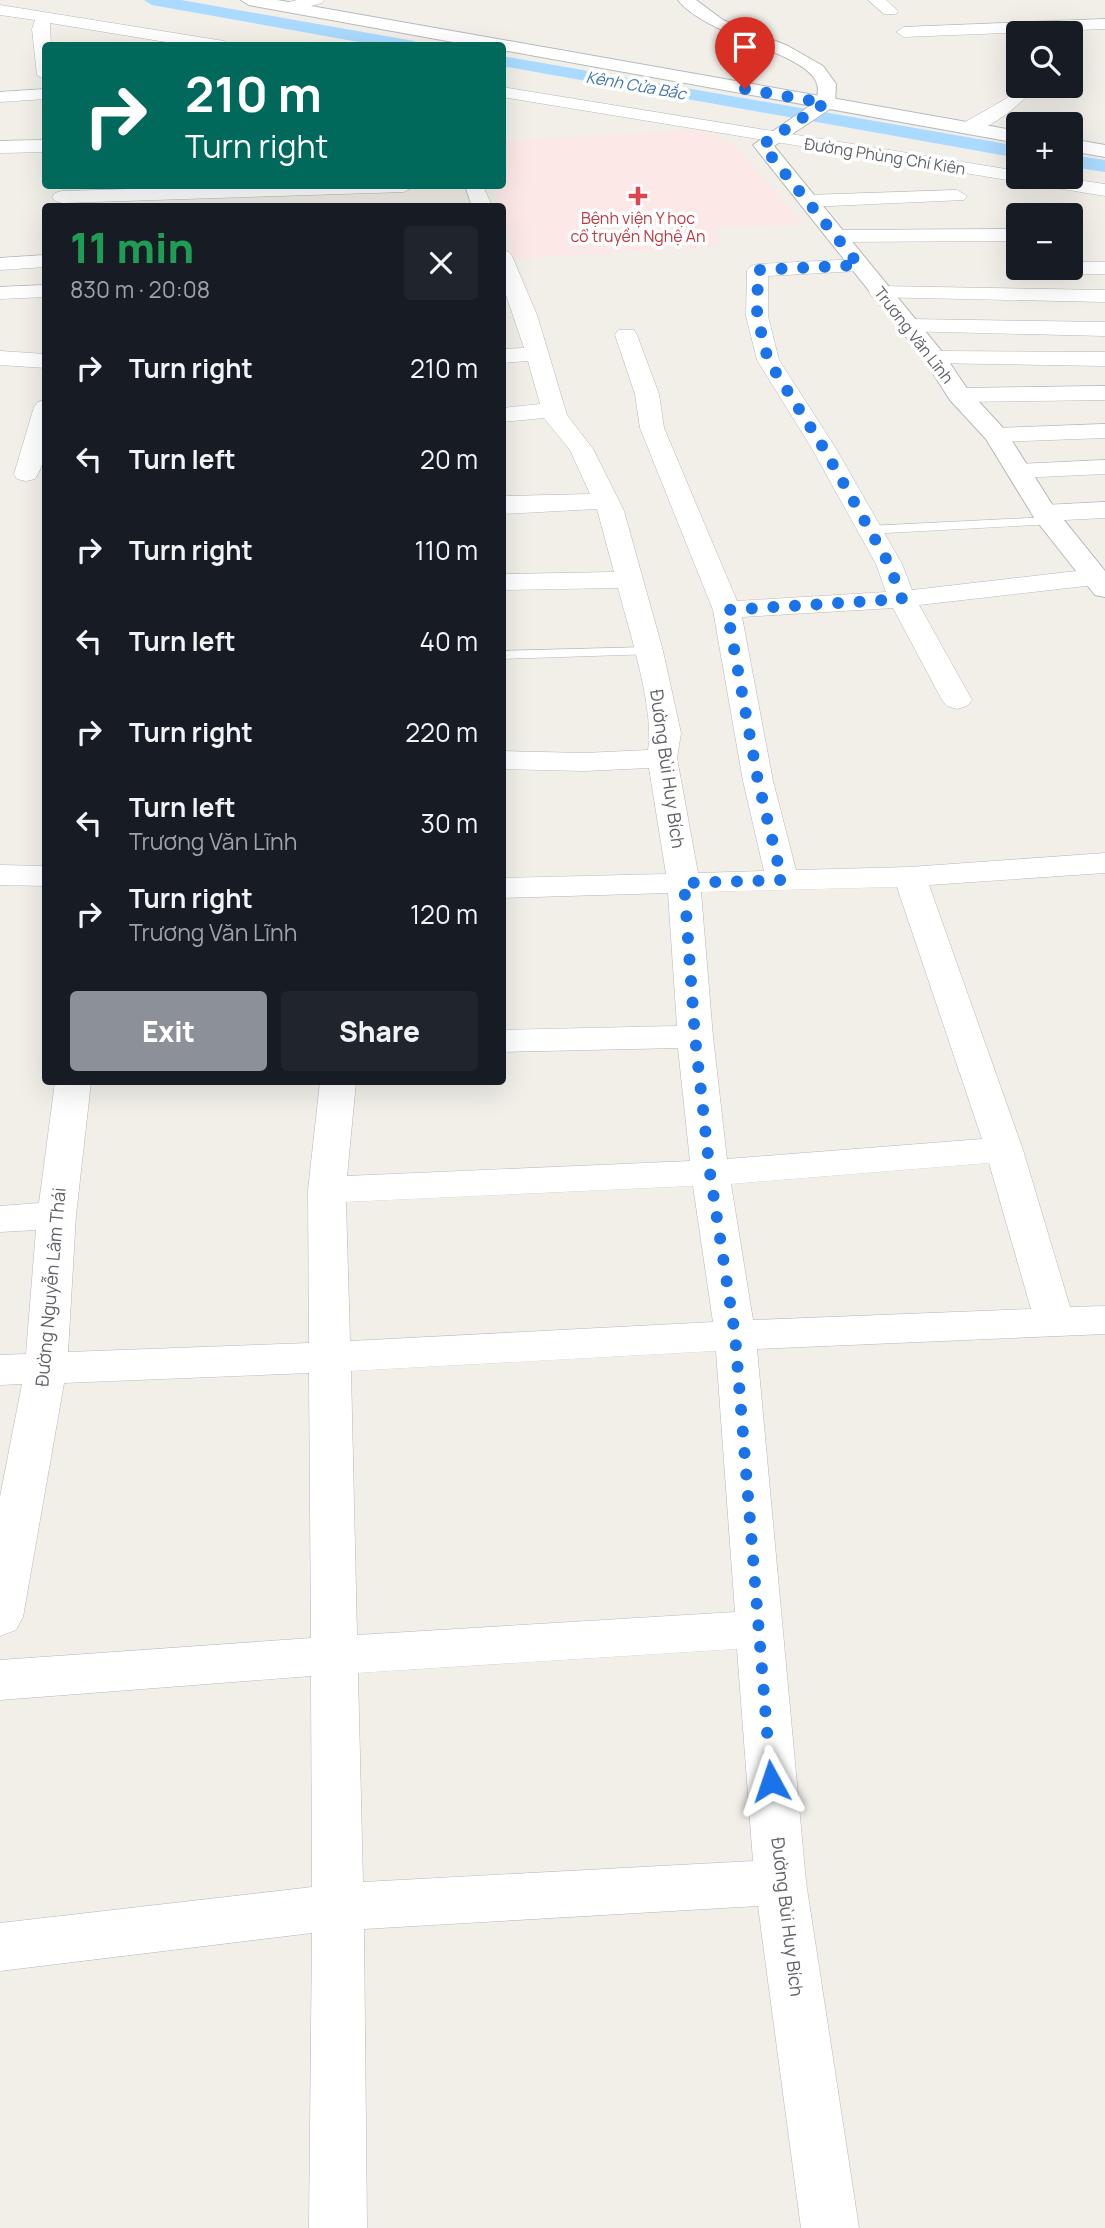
<!DOCTYPE html>
<html lang="en">
<head>
<meta charset="utf-8">
<style>
	:root { --surface:#171b24; --page:#20242c; --text:#f1f3f6; --muted:#9ea1a6; --accent:#8c9099 }
	body { margin:0; font-family:Manrope,sans-serif; background:var(--page); color:var(--text); height:100vh; display:flex; flex-direction:column; font-size:26px; white-space:nowrap }
	* { box-sizing:border-box; margin:0 }
	p { font-size:23px; color:var(--muted) }
	.icon { flex:none; width:38px; height:38px; fill:none; stroke:currentColor; stroke-width:2; stroke-linecap:round; stroke-linejoin:round }
	.map { position:relative; flex:1; overflow:hidden }
	.side { position:absolute; left:42px; top:203px; width:464px; height:882px; display:flex; flex-direction:column; background:var(--surface); border-radius:7px; box-shadow:0 7px 28px #0002 }
	.side>* { flex:none }
	.guide { position:absolute; left:42px; top:42px; width:464px; height:147px; border-radius:7px; box-shadow:0 7px 28px #0002; background:#00695c; color:#fff; overflow:hidden }
	.controls { position:absolute; left:1006px; top:21px; display:grid; gap:14px }
	.controls a { display:grid; place-items:center; width:77px; height:77px; border-radius:7px; background:var(--surface); box-shadow:0 7px 28px #0002; font-size:35px }
	.pin { position:absolute; display:grid; place-items:center; width:60px; height:60px; color:#fff; margin:-72px -30px; border-radius:50% 50% 50% 0; rotate:-45deg; box-shadow:0 0 7px #0007 }
	.pin .icon { rotate:45deg }
	.me { position:absolute; width:77px; margin:-38px; rotate:355deg; stroke-linejoin:round; filter:drop-shadow(0 0 5px #0008) }
	.turn { display:flex; align-items:center; gap:24px; height:147px; padding:0 28px; font-size:32px }
	.turn .icon { width:91px; height:91px; stroke-width:2.5 }
	.turn b { display:block; font-size:49px; line-height:60px }
	.round { display:grid; place-items:center; flex:none; width:74px; height:74px; border-radius:7px; background:var(--page) }
	.overview { display:flex; align-items:center; justify-content:space-between; height:119px; padding:0 28px }
	h1 { font-size:42px; font-weight:800; line-height:52px; color:#1e9e55 }
	.cta { display:flex; gap:14px; margin-top:auto; padding:14px 28px }
	.cta a { flex:1; height:80px; border-radius:7px; background:var(--accent); color:#fff; font-size:28px; font-weight:800; line-height:80px; text-align:center }
	.cta a+a { background:var(--page); color:var(--text) }
	ul { padding:0; list-style:none }
	li { display:flex; align-items:center; gap:21px; height:91px; padding:0 28px }
	li div { flex:1 }
	li b { display:block; font-size:26px }
	li em { font-style:normal }
	.map>svg:first-child { display:block }
</style>
</head>
<body>
<div class="map">
<svg width="1105" height="2228" viewBox="0 0 1105 2228">
	<rect width="100%" height="100%" fill="#f1efe8"/>
	<path fill="#fce8e6" d="M708 129 732 143 805 225 715 228 721 246 515 259 502 206H500L494 186H502V141Z"/>
	<g fill="none" stroke-linecap="round" stroke-linejoin="round">
		<path fill="#aadaff" fill-rule="evenodd" d="M144 0H181L414 41 423 46H381L152 5Z
			M502 56 1018 146V158L502 66Z
			M1071 155 1105 160V172L1071 167Z"/>
		<g stroke="#b5b8bc" stroke-width="1">
			<path id="service" d="M1050 517 1054 518V524L868 534 862 530 868 526Z
				M649 647 656 651 654 654 502 659V651Z"/>
		</g>
		<g stroke="#b5b8bc" stroke-width="1">
			<path id="minor" d="M297 0H324L322 3 288 12 280 7 282 4Z
				M868 0H886L898 11 896 14H884Z
				M0 5 224 41 232 46H190L50 23 51 46H46V80L37 75 32 29 35 20 0 15Z
				M1105 19V29L904 37 896 32 904 27Z
				M1018 85 1036 86C1024 102 983 137 962 132L960 128 962 124 1007 98Z
				M502 87 1018 171V177H1057L1105 184V196L502 97Z
				M46 89V99L0 102V92Z
				M46 140V152L0 153V141Z
				M237 186H414L404 192 62 203 55 201 52 197 55 193 62 191Z
				M465 186H483L492 206H472Z
				M957 190 967 196 964 200 808 207 801 205 798 201 801 197 808 195Z
				M1018 229V241L836 242 829 240 826 236 829 232 836 230Z
				M502 250 509 252 512 256 537 315 567 415 593 449 624 511 663 651 681 733 677 758 698 873 764 871 743 781 713 610 640 428 635 394 615 335 618 330H634L637 335 659 394 664 428 737 601 886 592 876 564 811 447 757 360 746 316 747 270 751 266 758 264 859 259 866 261 869 265 866 269 859 271 768 276V316L779 360 835 447 902 564 912 590 1094 569 1105 574 1103 583 1094 585 919 605 972 700 967 706 957 709 947 706 942 700 893 608 742 617 773 781 796 870 910 867 1105 853V873L929 885 1023 1150 1070 1307 1105 1306V1334L757 1349 806 1882 859 2228H801L758 1906 364 1929 367 2228H309L312 1933 0 1971V1923L312 1887 311 1676 0 1700V1660L311 1638 309 1373 64 1383 23 1617 16 1630 0 1636V1497L22 1384 0 1385V1355L26 1354 36 1230 0 1232V1206L39 1203 55 1082H91L76 1215 68 1352 309 1343 308 1190 320 1082H356L347 1176 690 1161 678 1048 502 1052V1030L677 1026 668 893 502 898V878L666 874 649 768 584 771 502 769V751L584 753 648 750C655 710 629 630 618 588L502 590V574L614 572 597 509 502 514 504 496 590 494 570 450 544 418 502 422V408L540 404 528 361 502 363V349L524 348 502 283ZM897 887 982 1139 727 1159 713 1037 701 892ZM989 1163 1031 1309 753 1320 731 1184ZM693 1186 713 1322 350 1341 346 1202ZM716 1351 735 1612 357 1635 351 1371ZM737 1649 753 1861 363 1882 358 1673Z
				M46 255V267L0 270V258Z
				M1071 262H1105V274H1037L1030 272 1026 268H1071Z
				M46 285V297L0 299V287Z
				M880 286 1105 290V302L872 297 869 292 872 287Z
				M908 319 1105 322V336L900 331 897 326 900 321Z
				M0 351 46 354V368L0 365Z
				M935 351 1105 352V366L927 363 924 358 927 353Z
				M1105 386V400L959 402 951 400 947 395 951 390 959 388Z
				M46 400C46 426 50 457 35 479L26 481 17 479 14 474 34 407 38 402Z
				M1105 424V438L996 442 987 440 984 435 987 430 996 428Z
				M1105 460V474L1018 478 1009 476 1006 471 1009 466 1018 464Z
				M1105 502V518L1044 521 1035 518 1031 513 1035 508 1044 505Z
				M0 865 46 866V886L0 885Z"/>
		</g>
		<g stroke="#b5b8bc" stroke-width="2">
			<path id="tertiary" d="M678 0H696L723 20 788 46 823 66 836 84 835 103 833 107 774 146 943 353 968 390 1005 430 1055 509 1105 571V597L1095 595 1035 519 986 439 950 400 925 361 753 145 817 101C817 96 819 89 817 84 809 53 705 36 678 0Z"/>
		</g>
		<g stroke="#b6babf" stroke-width="2">
			<path id="secondary" d="M241 0H277L1018 131V143L502 50V46H475L249 5Z
				M1071 139 1105 145V157L1071 151Z"/>
		</g>
		<use href="#service" fill="#fff" fill-rule="evenodd"/>
		<use href="#minor" fill="#fff" fill-rule="evenodd"/>
		<use href="#tertiary" fill="#fff" fill-rule="evenodd"/>
		<use href="#secondary" fill="#fff" fill-rule="evenodd"/>
	</g>
	<g fill="none" stroke-linecap="round" stroke-linejoin="round">
		<path stroke="#1a73e8" stroke-width="12" stroke-dasharray="0 21.6" d="M745 89 825 103 762 145 859 265 758 270 757 316 768 360 823 447 889 564 902 599 727 610 758 781 782 880 684 883 695 1037 710 1173 735 1335 771 1781"/>
	</g>
	<path fill="#e0444e" stroke="#fff" stroke-width="2.5" d="M634.5 185.5h7v7h7v7h-7v7h-7v-7h-7v-7h7z"/>
	<g text-anchor="middle" stroke-width="7" stroke-linejoin="round" paint-order="stroke">
		<g font-size="16" font-style="italic" fill="#4174aa" stroke="#fff">
			<text transform="translate(636 85) rotate(10)" y="6">Kênh Cửa Bắc</text>
		</g>
		<g font-size="16" fill="#5f6368" stroke="#fff">
			<text transform="translate(885 156) rotate(9)" y="6">Đường Phùng Chí Kiên</text>
			<text transform="translate(914 335) rotate(52)" y="6">Trương Văn Lĩnh</text>
		</g>
		<g font-size="16" fill="#be3a42" stroke="#fff">
			<text x="638" y="224">Bệnh viện Y học<tspan x="638" dy="18">cổ truyền Nghệ An</tspan></text>
		</g>
		<g font-size="18" fill="#5f6368" stroke="#fff">
			<text transform="translate(667 769) rotate(82)" y="6">Đường Bùi Huy Bích</text>
			<text transform="translate(51 1287) rotate(-85)" y="6">Đường Nguyễn Lâm Thái</text>
			<text transform="translate(787 1917) rotate(83)" y="6">Đường Bùi Huy Bích</text>
		</g>
	</g>
</svg>
<div class="controls">
<a><svg class="icon" aria-label="search" viewBox="0 0 24 24"><circle cx="10" cy="10" r="6"/><path d="M15 15l6 6"/></svg></a>
<a>+</a>
<a>−</a>
</div>
<div class="pin" style="left:745px;top:89px;background:#d93025"><svg class="icon" aria-label="arrive" viewBox="0 0 24 24"><path d="M6 21V4h12l-3 4 3 4H6"/></svg></div>
<svg class="me" style="left:771px;top:1781px" viewBox="-20 -20 40 40"><path d="M0-17L14 15 0 8-14 15z" fill="#1a73e8" stroke="#fff" stroke-width="4"/></svg>
<div class="guide">
<div class="turn"><svg class="icon" aria-label="right" viewBox="0 0 24 24"><path d="M7 20v-9h11M14 6l5 5-5 5"/></svg><div><b>210 m</b>Turn right</div></div>
</div>
<section class="side">
<div class="overview"><div><h1>11 min</h1><p>830 m · 20:08</p></div><a class="round"><svg class="icon" aria-label="close" viewBox="0 0 24 24"><path d="M6 6l12 12M18 6L6 18"/></svg></a></div>
<ul>
<li><svg class="icon" aria-label="right" viewBox="0 0 24 24"><path d="M7 20v-9h11M14 6l5 5-5 5"/></svg><div><b>Turn right</b></div><em>210 m</em></li>
<li><svg class="icon" aria-label="left" viewBox="0 0 24 24"><path d="M17 20v-9H6M10 6l-5 5 5 5"/></svg><div><b>Turn left</b></div><em>20 m</em></li>
<li><svg class="icon" aria-label="right" viewBox="0 0 24 24"><path d="M7 20v-9h11M14 6l5 5-5 5"/></svg><div><b>Turn right</b></div><em>110 m</em></li>
<li><svg class="icon" aria-label="left" viewBox="0 0 24 24"><path d="M17 20v-9H6M10 6l-5 5 5 5"/></svg><div><b>Turn left</b></div><em>40 m</em></li>
<li><svg class="icon" aria-label="right" viewBox="0 0 24 24"><path d="M7 20v-9h11M14 6l5 5-5 5"/></svg><div><b>Turn right</b></div><em>220 m</em></li>
<li><svg class="icon" aria-label="left" viewBox="0 0 24 24"><path d="M17 20v-9H6M10 6l-5 5 5 5"/></svg><div><b>Turn left</b><p>Trương Văn Lĩnh</p></div><em>30 m</em></li>
<li><svg class="icon" aria-label="right" viewBox="0 0 24 24"><path d="M7 20v-9h11M14 6l5 5-5 5"/></svg><div><b>Turn right</b><p>Trương Văn Lĩnh</p></div><em>120 m</em></li>
</ul>
<div class="cta"><a>Exit</a><a>Share</a></div>
</section>
</div>
</body>
</html>
